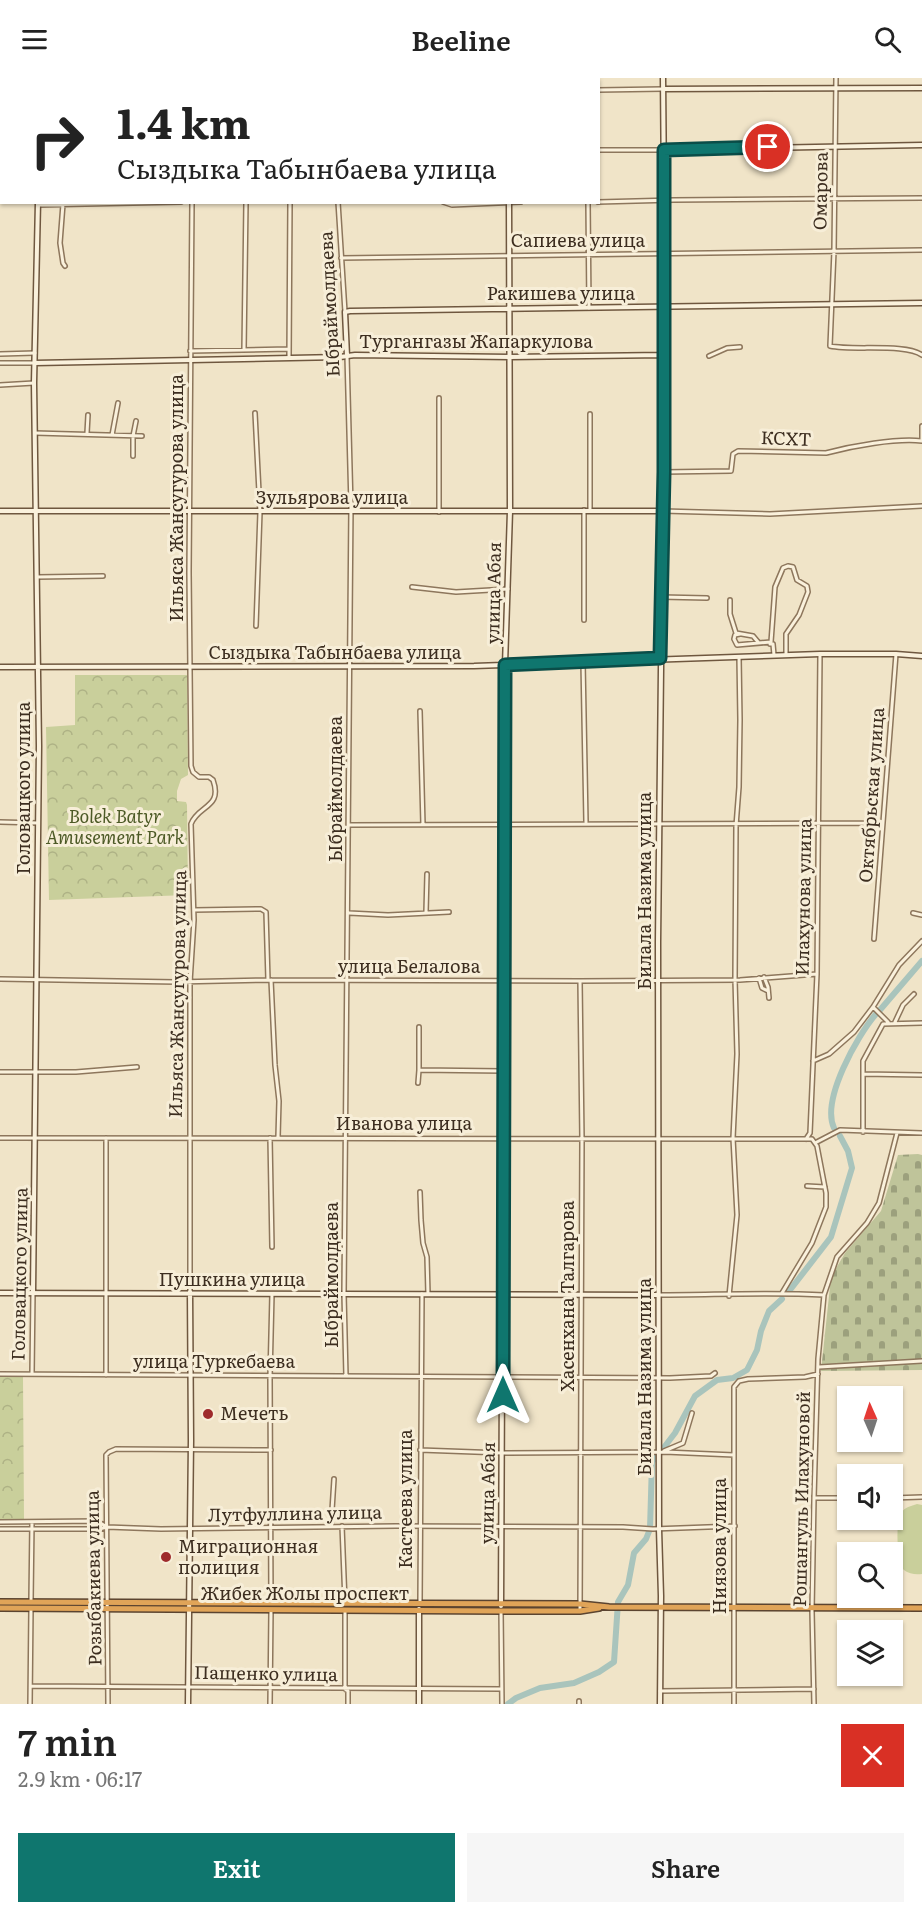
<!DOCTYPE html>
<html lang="en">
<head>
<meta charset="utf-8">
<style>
	:root { --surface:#fff; --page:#f6f6f6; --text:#222; --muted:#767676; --accent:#0f766e }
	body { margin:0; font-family:Literata,serif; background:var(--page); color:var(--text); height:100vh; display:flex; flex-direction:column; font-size:22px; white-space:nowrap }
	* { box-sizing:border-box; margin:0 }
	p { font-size:20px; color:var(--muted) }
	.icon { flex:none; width:33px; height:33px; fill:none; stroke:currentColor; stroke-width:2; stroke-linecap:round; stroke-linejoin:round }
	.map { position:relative; height:1626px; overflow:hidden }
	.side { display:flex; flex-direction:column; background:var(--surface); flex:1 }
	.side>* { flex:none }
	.guide { position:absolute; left:0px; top:0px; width:600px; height:126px; box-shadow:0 2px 4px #0004; background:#fff; color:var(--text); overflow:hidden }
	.needle { width:39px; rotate:357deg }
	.controls { position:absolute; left:837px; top:1308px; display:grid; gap:12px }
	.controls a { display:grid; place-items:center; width:66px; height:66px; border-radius:0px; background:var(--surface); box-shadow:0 2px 4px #0004; font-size:30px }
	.pin { position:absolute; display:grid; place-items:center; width:51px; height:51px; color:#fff; margin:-26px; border:3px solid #fff; border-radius:50%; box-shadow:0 2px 6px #0007 }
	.me { position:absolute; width:66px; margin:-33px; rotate:0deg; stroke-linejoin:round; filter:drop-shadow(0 0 4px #0008) }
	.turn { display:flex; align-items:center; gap:21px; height:126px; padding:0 18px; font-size:27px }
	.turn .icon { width:78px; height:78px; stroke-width:2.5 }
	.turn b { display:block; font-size:42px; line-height:51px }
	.round { display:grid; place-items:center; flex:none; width:63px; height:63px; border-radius:0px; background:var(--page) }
	.summary { display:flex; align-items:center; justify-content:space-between; height:102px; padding:0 18px }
	h1 { font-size:36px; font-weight:600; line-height:45px }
	.button { display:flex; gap:12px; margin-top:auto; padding:12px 18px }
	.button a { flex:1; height:69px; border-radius:0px; background:var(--accent); color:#fff; font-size:24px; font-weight:600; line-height:69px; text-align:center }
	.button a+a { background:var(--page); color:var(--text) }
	header { display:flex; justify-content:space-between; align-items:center; height:78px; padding:0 18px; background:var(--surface); font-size:27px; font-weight:600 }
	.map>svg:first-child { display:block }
</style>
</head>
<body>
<header><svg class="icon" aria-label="menu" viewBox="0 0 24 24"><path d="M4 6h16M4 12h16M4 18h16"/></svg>Beeline<svg class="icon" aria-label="search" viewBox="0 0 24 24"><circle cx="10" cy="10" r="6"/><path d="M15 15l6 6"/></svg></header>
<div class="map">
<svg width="922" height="1626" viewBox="0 0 922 1626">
	<defs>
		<pattern id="forest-crowns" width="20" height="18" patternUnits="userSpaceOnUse" patternTransform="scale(1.5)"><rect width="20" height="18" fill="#c9cf9b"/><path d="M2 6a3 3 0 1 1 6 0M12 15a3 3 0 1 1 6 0" fill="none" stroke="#aeb285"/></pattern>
		<pattern id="cemetery-stones" width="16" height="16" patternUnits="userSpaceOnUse" patternTransform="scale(1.5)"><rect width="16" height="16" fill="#bfc49a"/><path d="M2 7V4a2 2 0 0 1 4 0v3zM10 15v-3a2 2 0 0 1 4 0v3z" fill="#9ca07d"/></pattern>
	</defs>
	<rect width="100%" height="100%" fill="#f0e4c8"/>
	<path fill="url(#forest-crowns)" d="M75 597H187L188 697 181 701 177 713V723L186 724 187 727 188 817 49 822 46 649 75 647Z
		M0 1299H23L24 1441 0 1442Z"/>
	<path fill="url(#cemetery-stones)" d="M918 1076 922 1077V1292L821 1293 831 1199 845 1175 881 1133 898 1077Z"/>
	<path fill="#c9cf9b" d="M917 1426 922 1427V1496C916 1497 909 1496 904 1492 897 1485 895 1443 901 1435 905 1429 911 1428 917 1426Z"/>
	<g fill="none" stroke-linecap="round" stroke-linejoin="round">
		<path stroke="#a9c4bc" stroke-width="6" d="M880 932 922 883
			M834 1050C821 1022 857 958 876 936
			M790 1212 831 1159 852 1090 848 1073 840 1058
			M662 1372 675 1355 695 1318 717 1302 733 1300 747 1292 757 1272 761 1253 769 1233 782 1221
			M508 1626 516 1620 540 1610 574 1605 599 1594 614 1584 618 1524 628 1507 634 1475 646 1461 650 1451 652 1384 656 1379"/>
		<g stroke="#8d765c" stroke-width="6">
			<path id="street" d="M315 0V2
				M587 0V2
				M836 0 834 173 830 268C853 273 906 265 922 277
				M133 2V0
				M191 2V0
				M250 2V0
				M598 12 663 11
				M598 72H664
				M338 124 345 234
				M443 124 452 127 521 124
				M588 124 589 230
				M598 124 674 122 922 120
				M63 126 60 165 63 185 65 188
				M38 127 181 124
				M341 180 922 172
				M244 272 246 124
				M190 273 289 271
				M0 276 35 275
				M709 278 727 270 740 269
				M289 280 290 124
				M0 285H34
				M0 307 34 305
				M439 320V434
				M255 335 260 434 256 548
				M590 336V432
				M922 348V361
				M35 355 142 358
				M87 355 88 337
				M112 357 118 325
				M133 378V358L136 343
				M664 394 731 393 733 376 738 373 826 375C852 368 896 360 922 363
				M584 432V542
				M663 433 770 436 922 428
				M37 499 103 498
				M412 509 456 514 508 511
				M661 519 707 520
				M730 522V536L736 555 753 558 758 564
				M740 556 735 557 734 561 737 567 771 564 775 509 783 490 788 488 793 489 797 502 807 508 808 514 799 537 786 556V576
				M770 566H773L774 577
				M583 584 586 744
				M420 633 423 747
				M0 744 38 745
				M349 747 883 745
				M194 832 261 831 266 834 268 902
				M426 834 427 796
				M349 835 388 837 449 834
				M913 835 922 837
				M874 861 896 576
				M764 899 768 909 769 920
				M759 900 762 910 768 913
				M0 901 176 904 271 902 580 903 740 902 817 896
				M271 902 275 987 279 1023 278 1059
				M873 929 888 944
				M895 944 903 927 914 916
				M419 949V992L503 993
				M813 983 829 976 854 954 873 929 899 887 922 863
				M0 994H76L137 989
				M863 996 922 997
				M418 1005 419 992
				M863 1054V983L883 946 922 945
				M0 1060 812 1061 817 1068 826 1115V1129L812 1165 782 1215
				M106 1060V1297
				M270 1060 272 1169
				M806 1061 810 1055 817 896 820 576
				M815 1065 840 1052 922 1055
				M807 1108 825 1109
				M420 1114 421 1142 423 1165 427 1179 428 1216
				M190 1214V904L194 842 191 746C198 727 223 730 213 702L209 699H199L193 694 191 688 189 494 192 124
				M659 1217C714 1217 769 1214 824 1217
				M729 1218 737 1137 733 1060 737 976 735 901 736 748 739 709 740 642 739 579
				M819 1289 922 1283
				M0 1296 670 1300 711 1298 715 1295
				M32 1296 33 1214
				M346 1298 344 1216 351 428 347 278
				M420 1372 502 1375 665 1374 734 1377
				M664 1373 683 1365 692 1335
				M814 1420H848
				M892 1420 922 1419
				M0 1444 97 1443 107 1449
				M331 1448 334 1401
				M342 1448 345 1524
				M0 1451H99L107 1449 161 1451 396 1448 623 1449 653 1451 735 1448
				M31 1523 32 1444
				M420 1524 422 1216
				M271 1525 270 1299 272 1216
				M345 1533V1611L348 1613V1626
				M501 1533 502 1626
				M580 1533 582 1061 580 903
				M31 1608 501 1611
				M660 1613 814 1611
				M30 1626 31 1530
				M108 1626 106 1377 109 1374 116 1371 271 1372
				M270 1626 271 1532
				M579 1626V1623
				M734 1626V1309L739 1303 748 1301 805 1299 818 1296
				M814 1626 812 1533 814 1420 818 1281 824 1217 837 1179 867 1145 879 1125 897 1055"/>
		</g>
		<g stroke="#6f573f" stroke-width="7">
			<path id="secondary" d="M508 0V2
				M38 2V0
				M663 11 922 10
				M664 72 922 67
				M347 278 345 234 350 233 922 225
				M35 285 340 279 355 277 510 279 664 277
				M0 433H663
				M0 589 474 588 820 576H896L922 578
				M33 1214 39 668 34 305 38 124
				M0 1215 659 1217
				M501 1528 505 587 510 433 509 124
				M188 1626 191 1363 190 1214
				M419 1626V1531
				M660 1626 661 1518 659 1451 658 864 665 229 663 0"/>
		</g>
		<g stroke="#5b4430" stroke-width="8">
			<path id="highway" d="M0 1524 580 1526 609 1529 922 1530
				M0 1530 501 1533H580L599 1530"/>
		</g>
		<use href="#street" stroke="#faf1dc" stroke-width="3"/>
		<use href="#secondary" stroke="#faf1dc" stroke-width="4"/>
		<use href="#highway" stroke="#e0a458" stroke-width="5"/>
	</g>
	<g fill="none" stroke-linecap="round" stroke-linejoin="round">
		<g stroke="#0a4d48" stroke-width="15">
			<path id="route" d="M503 1317 505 587 660 580 664 394V72L768 69"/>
		</g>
		<use href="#route" stroke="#0f766e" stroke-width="10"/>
	</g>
	<g fill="#9e2a2b" stroke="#f7eed8" stroke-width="2">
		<circle cx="208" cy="1336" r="6"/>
		<circle cx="166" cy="1479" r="6"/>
	</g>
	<g text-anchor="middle" stroke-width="6" stroke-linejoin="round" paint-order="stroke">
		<g font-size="18" fill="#3d2e20" stroke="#f7eed8">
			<text transform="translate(821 113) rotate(-89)" y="6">Омарова</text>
			<text x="578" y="169">Сапиева улица</text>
			<text x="561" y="222">Ракишева улица</text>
			<text transform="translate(330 226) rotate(-93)" y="6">Ыбраймолдаева</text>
			<text x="476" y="270">Тургангазы Жапаркулова</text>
			<text transform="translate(786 361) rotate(2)" y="6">КСХТ</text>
			<text transform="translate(177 420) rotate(-90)" y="6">Ильяса Жансугурова улица</text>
			<text x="332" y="426">Зульярова улица</text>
			<text transform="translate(494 515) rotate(-89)" y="6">улица Абая</text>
			<text x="335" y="581">Сыздыка Табынбаева улица</text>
			<text transform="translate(24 710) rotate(-90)" y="6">Головацкого улица</text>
			<text transform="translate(336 711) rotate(-90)" y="6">Ыбраймолдаева</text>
			<text transform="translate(872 717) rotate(-86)" y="6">Октябрьская улица</text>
			<text transform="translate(645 813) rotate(-90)" y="6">Билала Назима улица</text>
			<text transform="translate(804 819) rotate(-89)" y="6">Илахунова улица</text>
			<text x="409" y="895">улица Белалова</text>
			<text transform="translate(178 916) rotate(-89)" y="6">Ильяса Жансугурова улица</text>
			<text x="404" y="1052">Иванова улица</text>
			<text transform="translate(20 1196) rotate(-89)" y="6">Головацкого улица</text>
			<text transform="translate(332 1197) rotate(-90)" y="6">Ыбраймолдаева</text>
			<text x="232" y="1208">Пушкина улица</text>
			<text transform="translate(568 1218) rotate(-90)" y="6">Хасенхана Талгарова</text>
			<text x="214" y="1290">улица Туркебаева</text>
			<text transform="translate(645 1299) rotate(-90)" y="6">Билала Назима улица</text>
			<text transform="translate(488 1415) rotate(-89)" y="6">улица Абая</text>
			<text transform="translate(406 1421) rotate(-90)" y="6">Кастеева улица</text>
			<text transform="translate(802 1421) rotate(-89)" y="6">Рошангуль Илахуновой</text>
			<text transform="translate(295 1436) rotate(-1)" y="6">Лутфуллина улица</text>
			<text transform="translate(720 1468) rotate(-90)" y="6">Ниязова улица</text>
			<text transform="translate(94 1500) rotate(-91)" y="6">Розыбакиева улица</text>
			<text x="305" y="1522">Жибек Жолы проспект</text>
			<text transform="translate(266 1596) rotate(1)" y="6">Пащенко улица</text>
		</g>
		<g font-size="18" font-style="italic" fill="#4d5a26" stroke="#f7eed8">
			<text x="115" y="745">Bolek Batyr<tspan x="115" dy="21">Amusement Park</tspan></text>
		</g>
		<g font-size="18" fill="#3d2e20" stroke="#f7eed8" text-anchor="start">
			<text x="220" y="1342">Мечеть</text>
			<text x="178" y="1475">Миграционная<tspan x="178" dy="21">полиция</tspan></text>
		</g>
	</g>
</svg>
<div class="controls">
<a><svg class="needle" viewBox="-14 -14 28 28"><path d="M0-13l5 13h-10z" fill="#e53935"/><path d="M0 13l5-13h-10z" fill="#767676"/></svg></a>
<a><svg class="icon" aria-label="sound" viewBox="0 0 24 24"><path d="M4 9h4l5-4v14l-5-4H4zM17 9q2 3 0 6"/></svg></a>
<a><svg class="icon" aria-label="search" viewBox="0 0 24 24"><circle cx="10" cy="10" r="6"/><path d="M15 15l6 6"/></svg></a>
<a><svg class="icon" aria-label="layers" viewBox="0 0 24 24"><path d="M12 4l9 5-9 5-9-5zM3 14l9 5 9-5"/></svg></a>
</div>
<div class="pin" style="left:768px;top:69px;background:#d93025"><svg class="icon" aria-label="arrive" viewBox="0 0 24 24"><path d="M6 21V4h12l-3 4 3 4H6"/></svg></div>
<svg class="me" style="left:503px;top:1317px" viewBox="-20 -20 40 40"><path d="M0-17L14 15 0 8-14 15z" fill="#0f766e" stroke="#fff" stroke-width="4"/></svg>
<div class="guide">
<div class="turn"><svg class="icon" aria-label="right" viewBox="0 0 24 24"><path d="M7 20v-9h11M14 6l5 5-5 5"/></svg><div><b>1.4 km</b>Сыздыка Табынбаева улица</div></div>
</div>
</div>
<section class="side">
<div class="summary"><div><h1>7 min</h1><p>2.9 km · 06:17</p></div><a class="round" style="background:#d93025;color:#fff"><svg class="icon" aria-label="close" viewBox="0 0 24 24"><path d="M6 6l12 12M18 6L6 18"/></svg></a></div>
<div class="button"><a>Exit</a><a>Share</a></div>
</section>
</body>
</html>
